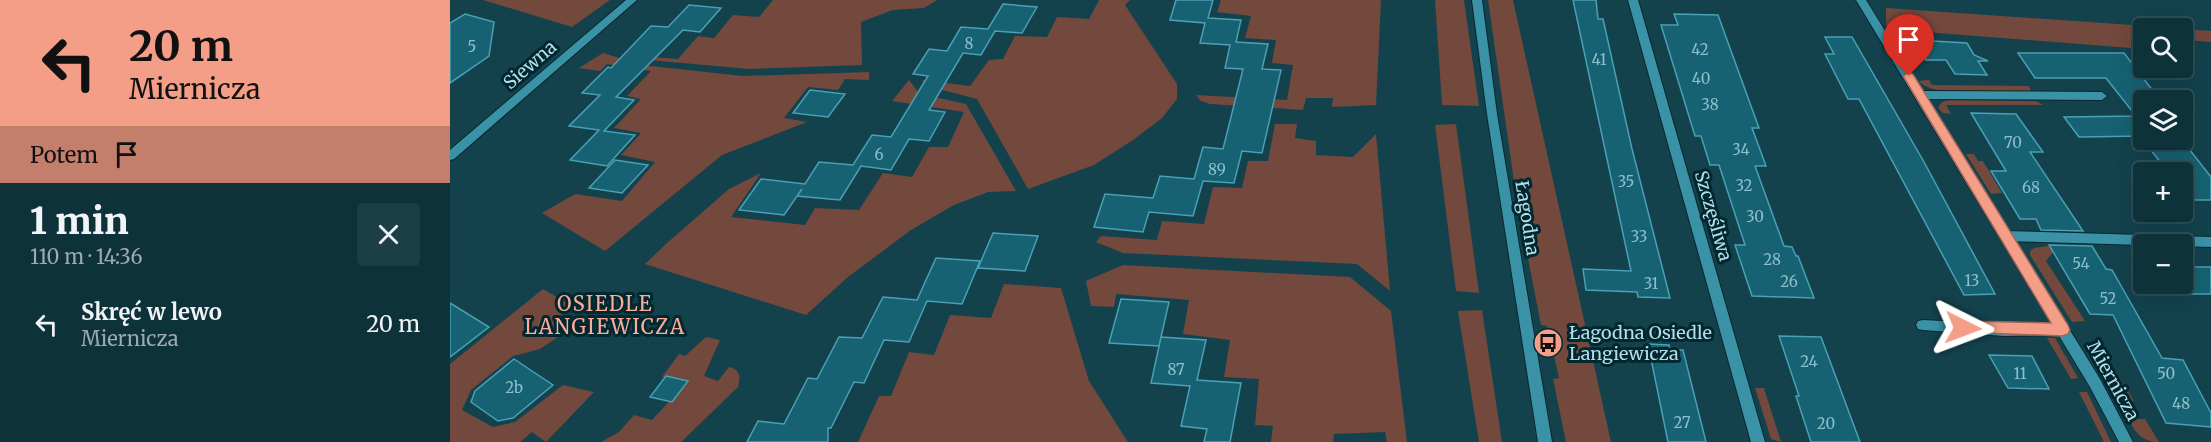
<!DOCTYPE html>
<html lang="pl">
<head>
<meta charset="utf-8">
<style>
	:root { --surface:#0e323a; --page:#1c3e45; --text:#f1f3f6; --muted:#9baaaf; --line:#2e4d54 }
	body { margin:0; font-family:Merriweather,serif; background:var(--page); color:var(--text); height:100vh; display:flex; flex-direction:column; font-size:22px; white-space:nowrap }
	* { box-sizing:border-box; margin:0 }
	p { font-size:20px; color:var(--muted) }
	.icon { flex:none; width:33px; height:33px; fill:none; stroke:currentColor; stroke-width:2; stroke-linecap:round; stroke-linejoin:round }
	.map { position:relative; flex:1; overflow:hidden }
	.side { display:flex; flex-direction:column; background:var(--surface); width:450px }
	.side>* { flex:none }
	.banner { background:#f49e87; color:#111; overflow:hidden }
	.controls { position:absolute; left:1683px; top:18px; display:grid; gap:12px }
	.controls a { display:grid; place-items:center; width:60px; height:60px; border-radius:6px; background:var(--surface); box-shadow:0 6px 24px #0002,0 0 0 2px var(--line); font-size:30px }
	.pin { position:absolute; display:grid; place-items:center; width:51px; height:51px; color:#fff; margin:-62px -26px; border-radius:50% 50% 50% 0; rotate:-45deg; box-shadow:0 0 6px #0007 }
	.pin .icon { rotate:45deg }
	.me { position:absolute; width:66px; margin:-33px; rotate:93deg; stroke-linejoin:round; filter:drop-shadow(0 0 4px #0008) }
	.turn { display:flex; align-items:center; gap:21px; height:126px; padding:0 30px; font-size:27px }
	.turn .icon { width:78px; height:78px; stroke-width:2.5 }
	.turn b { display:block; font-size:42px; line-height:51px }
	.then { display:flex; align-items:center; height:57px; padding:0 30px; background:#0003; gap:12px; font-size:22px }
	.round { display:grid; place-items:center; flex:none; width:63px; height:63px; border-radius:6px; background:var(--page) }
	.overview { display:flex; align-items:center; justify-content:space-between; height:102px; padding:0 30px }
	h1 { font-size:36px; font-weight:800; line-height:45px }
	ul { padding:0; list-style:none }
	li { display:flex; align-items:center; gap:18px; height:78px; padding:0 30px }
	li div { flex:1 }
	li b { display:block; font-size:22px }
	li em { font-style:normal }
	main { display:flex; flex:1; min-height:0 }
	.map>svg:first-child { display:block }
</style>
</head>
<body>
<main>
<section class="side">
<div class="banner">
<div class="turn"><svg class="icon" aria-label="left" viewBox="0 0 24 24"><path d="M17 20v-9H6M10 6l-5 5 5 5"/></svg><div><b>20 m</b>Miernicza</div></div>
<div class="then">Potem<svg class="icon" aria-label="arrive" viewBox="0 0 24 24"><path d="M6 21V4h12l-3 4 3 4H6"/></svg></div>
</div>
<div class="overview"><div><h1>1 min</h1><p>110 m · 14:36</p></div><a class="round"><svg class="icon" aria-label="close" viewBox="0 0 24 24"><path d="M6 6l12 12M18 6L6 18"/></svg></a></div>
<ul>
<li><svg class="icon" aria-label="left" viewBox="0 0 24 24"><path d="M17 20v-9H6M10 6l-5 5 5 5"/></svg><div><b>Skręć w lewo</b><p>Miernicza</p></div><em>20 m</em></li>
</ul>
</section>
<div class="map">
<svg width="1761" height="442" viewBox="0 0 1761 442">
	<rect width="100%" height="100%" fill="#13424d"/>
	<path fill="#73483d" d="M33 0H160L122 27Z
		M323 0H487L474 8 443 10 411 22 412 65 299 69 199 60 202 57 228 59 248 36 264 38 283 15 309 17Z
		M649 0H680L675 5 727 84V99L712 118 683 140 644 165 578 189 527 99 477 86 472 80 520 86 539 60 553 59 565 36 597 37 607 17 639 19Z
		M771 0H931L926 105 882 107 883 98H856L853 110 760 104 751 101 746 95 837 100 843 65 822 63 826 40 795 38 801 16 767 12Z
		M985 0H1014L1029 106 992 105Z
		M1038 0H1063L1161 442H1116L1103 379 1109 378 1097 326 1091 325 1067 202Z
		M1436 8 1725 28H1694L1693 49 1449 30 1451 35 1440 33 1436 25Z
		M1733 29 1761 31V42L1734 40 1740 52 1733 51Z
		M153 53 192 65 293 76 419 72V80L395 79 388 90 358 87 334 118 357 122 272 155 155 251 92 213 125 194 172 201 205 162 171 155 191 133 164 128 191 99 177 96 201 71 157 64 150 71 129 68Z
		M459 80 470 94 516 104 566 191 538 192 504 205 461 230 398 277 356 315 195 264 217 243 279 189 311 173 281 217 355 225 365 208 409 210 433 173 462 177 479 147H498L514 112 442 101Z
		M1479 80 1482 85 1579 86 1581 91C1559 91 1482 99 1469 81Z
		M1499 100 1586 101 1593 105H1496L1501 114 1493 113 1488 108 1492 102Z
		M825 124H847L845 138 866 141V155L903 157 926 134 940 291 907 264 673 253 646 242 651 236 707 240 712 221 754 224 763 187 792 188 798 161H818Z
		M1006 124 1029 293 1006 291 985 125Z
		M1516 154H1524L1528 161H1533L1552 193 1541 194Z
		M1598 246 1605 250 1596 261 1635 321 1622 322 1580 255V251L1584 248Z
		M673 265 900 277 941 311 957 442H937L935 432 884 434 883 442H821L823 426 805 425 809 379 774 377 780 340 733 334 739 300 666 294 664 307 641 306 636 281Z
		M554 284 611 288 639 381 678 442H408L429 396H441L459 352 484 355 500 315 541 318Z
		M93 289 122 306 103 322 117 331 90 349 63 356 21 390 12 410 43 427 65 422 113 385 144 392 96 442 82 432 70 442H0V364Z
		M1032 310 1052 442H1029L1008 311Z
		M256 337 270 340 254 376 268 381 279 367C290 370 291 376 288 387L231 442H151L169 432 184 415 202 420 236 383 212 377 229 354 235 356Z
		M1597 338H1605L1628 378 1621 379Z
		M1649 369 1665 370 1684 401 1668 400Z
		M1305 388H1314L1331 442 1321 439Z
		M1629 392H1637L1661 442H1654Z
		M1684 419H1695L1709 442C1694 442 1685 434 1680 421Z"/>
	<path fill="#166272" stroke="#4aa0b4" stroke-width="1.5" d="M726 0H763L758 18 791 20 786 42 818 44 812 69 831 70 812 153 792 151 784 183 753 181 743 216 699 212 693 232 644 227 655 194 703 198 710 176 744 179 753 147 773 149 793 69 775 68 780 45 750 43 755 23 720 20Z
		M1123 0H1146L1148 19H1153L1182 149 1220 298 1188 297 1187 292 1136 290 1133 269 1181 271Z
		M553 4 587 7 572 33 545 31 531 55 513 53 479 110 495 112 479 141 459 139 441 170 411 166 390 200 347 196 352 189 334 215 289 210 311 179 355 184 369 162 403 165 422 135 441 137 478 76 463 74 479 49 497 51 511 27 538 29Z
		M239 5 271 8 250 32 233 30 166 97 184 100 154 131 185 135 157 166 120 160 149 130 119 126 150 95 132 93 158 67 161 68 201 26 218 27Z
		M15 14 44 22 39 56 0 83V23Z
		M1224 14 1268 15 1309 128H1302L1316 166H1305L1334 246 1342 247 1346 256H1348L1364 298 1302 296 1285 245H1295L1269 165H1260L1251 136H1245L1211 25H1228Z
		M1375 37H1402L1474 162 1545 294 1514 295 1409 99H1398L1375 54H1384Z
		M1465 40 1517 43 1524 55 1538 61H1528L1537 75 1505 74 1496 60H1476Z
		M1568 53H1674L1710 100H1694V136L1629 137 1614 117 1686 116 1656 78H1585Z
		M360 90 395 94 378 117 343 113Z
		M1521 113 1566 114 1593 152H1580L1633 231 1591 230 1586 219H1570L1541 171H1556Z
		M1693 140H1732L1761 177V200H1740L1732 191V172H1718Z
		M165 160 198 165 172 193 139 188Z
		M543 233 588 236 575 271 528 268Z
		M1599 245 1642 246 1656 269 1662 270 1712 358 1733 360 1761 413V427L1716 423 1663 315 1640 314Z
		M486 258 530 261 512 304 477 301 459 342 434 340 414 383 404 382 381 428H378V442H297L308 421 334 424 358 378 367 379 389 337 412 338 433 297 467 300Z
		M1732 267H1761V294H1739L1732 285Z
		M671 299 719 302 709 346 659 343Z
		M0 303 39 327 0 357Z
		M1329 336 1371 337 1410 442H1361L1346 396H1349Z
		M711 337 756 340 747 380 791 383 780 442H754L757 429 731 426 740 386 701 383Z
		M1198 344 1219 345 1220 350H1233L1256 442H1218Z
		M1539 355 1582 356 1599 389 1558 388Z
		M64 359 103 385 63 418 48 421 21 402 25 391Z
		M216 376 238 381 222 402 200 397Z"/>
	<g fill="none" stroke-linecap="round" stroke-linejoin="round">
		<g stroke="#0b272d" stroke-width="2">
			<path id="lane" d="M1471 91 1652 92 1657 96 1652 100 1471 99 1466 95Z
				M1556 231 1761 237V247L1556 241 1552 239 1550 236 1552 233Z
				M1473 320 1554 324 1612 323 1617 325 1619 329 1617 333 1612 335 1554 336 1473 330 1468 329 1466 325 1468 321Z"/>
		</g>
		<g stroke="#0b272d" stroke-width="2">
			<path id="street" d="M176 0H187L4 159 0 160V150Z
				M1022 0H1032L1047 114 1102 442H1088L1037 114Z
				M1178 0H1188L1315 442H1301Z
				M1406 0H1416L1650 379 1683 442H1669L1640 387Z"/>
		</g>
		<use href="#lane" fill="#3a92a6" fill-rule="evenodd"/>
		<use href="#street" fill="#3a92a6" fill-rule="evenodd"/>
	</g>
	<path fill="#f49e87" stroke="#9f6758" stroke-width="1.5" d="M1459 72 1463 74 1618 325 1620 330 1618 334 1612 336 1508 332 1506 328 1508 323 1513 321 1601 323 1453 76Z"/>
	<defs>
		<g id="bus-disc" transform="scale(1.5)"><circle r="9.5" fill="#f49e87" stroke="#012830"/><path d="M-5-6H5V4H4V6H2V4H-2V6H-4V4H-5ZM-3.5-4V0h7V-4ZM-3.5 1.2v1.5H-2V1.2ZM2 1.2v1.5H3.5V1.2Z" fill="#111"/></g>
	</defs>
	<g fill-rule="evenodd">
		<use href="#bus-disc" x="1098" y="343"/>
	</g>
	<g text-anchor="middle" stroke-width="6" stroke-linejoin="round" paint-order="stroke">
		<g font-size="15" fill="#8ebfcb">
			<text x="519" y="49">8</text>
			<text x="22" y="52">5</text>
			<text x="1250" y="55">42</text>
			<text x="1149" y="65">41</text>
			<text x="1251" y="84">40</text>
			<text x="1260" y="110">38</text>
			<text x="1563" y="148">70</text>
			<text x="1291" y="155">34</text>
			<text x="429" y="160">6</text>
			<text x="767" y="175">89</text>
			<text x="1176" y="187">35</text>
			<text x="1294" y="191">32</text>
			<text x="1581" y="193">68</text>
			<text x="1305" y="222">30</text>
			<text x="1189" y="242">33</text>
			<text x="1322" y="265">28</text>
			<text x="1631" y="269">54</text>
			<text x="1522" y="286">13</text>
			<text x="1339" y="287">26</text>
			<text x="1201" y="289">31</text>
			<text x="1658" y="304">52</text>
			<text x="1359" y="367">24</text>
			<text x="726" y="375">87</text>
			<text x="1570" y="379">11</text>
			<text x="1716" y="379">50</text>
			<text x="64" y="393">2b</text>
			<text x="1731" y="409">48</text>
			<text x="1232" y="428">27</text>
			<text x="1376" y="429">20</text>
		</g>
		<g font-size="18" fill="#b6dee9" stroke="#012830">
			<text transform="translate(80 65) rotate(-41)" y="6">Siewna</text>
			<text transform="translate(1263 216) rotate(74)" y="6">Szczęśliwa</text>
			<text transform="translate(1077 218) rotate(81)" y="6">Łagodna</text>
			<text transform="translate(1663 381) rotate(61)" y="6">Miernicza</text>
		</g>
		<g font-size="18" fill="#b6dee9" stroke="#012830" text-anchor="start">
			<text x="1119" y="339">Łagodna Osiedle<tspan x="1119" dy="21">Langiewicza</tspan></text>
		</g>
		<g font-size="20" letter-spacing="1.5" fill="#fcac97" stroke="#012830">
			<text x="155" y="311">OSIEDLE<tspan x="155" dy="23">LANGIEWICZA</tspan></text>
		</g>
	</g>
</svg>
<div class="controls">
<a><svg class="icon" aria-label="search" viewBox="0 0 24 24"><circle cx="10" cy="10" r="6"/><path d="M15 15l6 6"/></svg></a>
<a><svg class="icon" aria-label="layers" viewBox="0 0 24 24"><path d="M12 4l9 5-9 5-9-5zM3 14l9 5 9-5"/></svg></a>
<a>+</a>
<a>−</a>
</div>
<div class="pin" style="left:1459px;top:76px;background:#d93025"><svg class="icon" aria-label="arrive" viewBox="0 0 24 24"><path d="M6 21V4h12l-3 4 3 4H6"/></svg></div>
<svg class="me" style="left:1513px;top:328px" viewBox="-20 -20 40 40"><path d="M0-17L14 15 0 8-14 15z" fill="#f49e87" stroke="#fff" stroke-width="4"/></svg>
</div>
</main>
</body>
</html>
